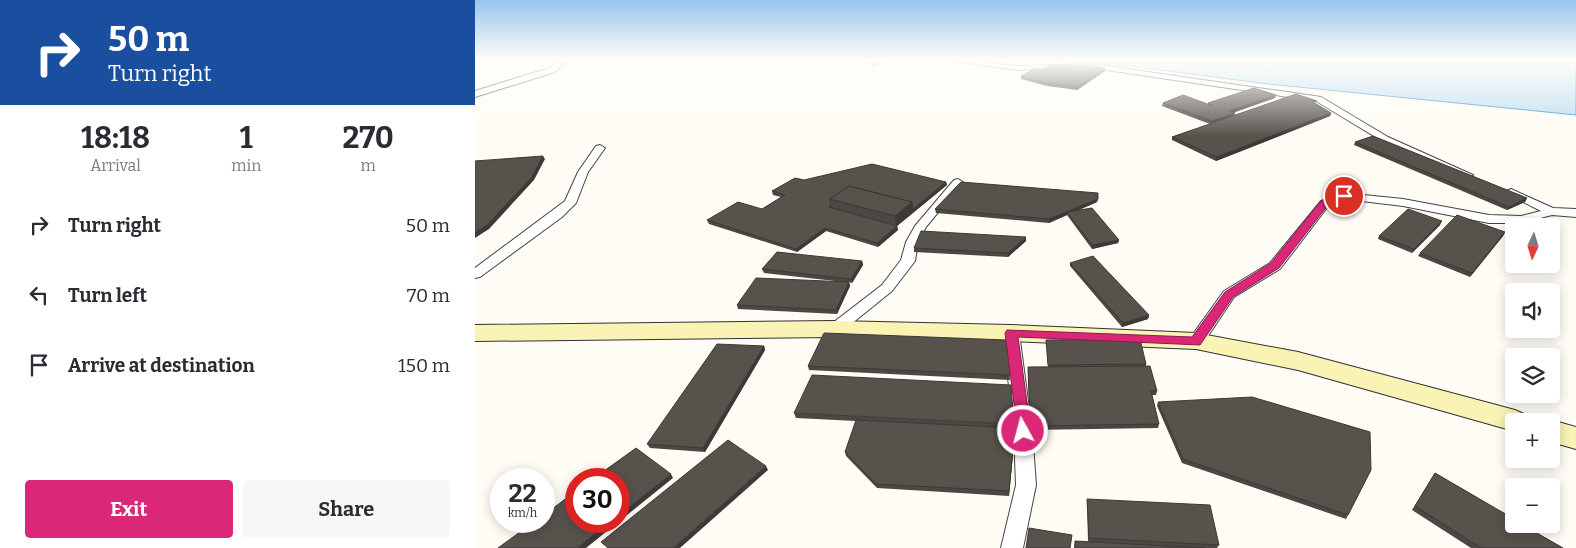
<!DOCTYPE html>
<html lang="en">
<head>
<meta charset="utf-8">
<style>
	:root { --surface:#fff; --page:#f7f7f7; --text:#2b2b33; --muted:#7c7c81; --accent:#db2777 }
	body { margin:0; font-family:Bitter,serif; background:var(--page); color:var(--text); height:100vh; display:flex; flex-direction:column; font-size:19px; white-space:nowrap }
	* { box-sizing:border-box; margin:0 }
	p { font-size:16px; color:var(--muted) }
	.icon { flex:none; width:28px; height:28px; fill:none; stroke:currentColor; stroke-width:2; stroke-linecap:round; stroke-linejoin:round }
	.map { position:relative; flex:1; overflow:hidden }
	.side { display:flex; flex-direction:column; background:var(--surface); width:475px }
	.side>* { flex:none }
	.hud { background:#1a4fa0; color:#fff; overflow:hidden }
	.needle { width:32px; rotate:184deg }
	.fabs { position:absolute; left:1030px; top:218px; display:grid; gap:10px }
	.fabs a { display:grid; place-items:center; width:55px; height:55px; border-radius:5px; background:var(--surface); box-shadow:0 2px 12px #0003; font-size:25px }
	.speed { position:absolute; left:15px; top:468px; display:flex; gap:10px; font-size:25px; font-weight:700; text-align:center }
	.speed>* { display:grid; place-content:center; width:65px; height:65px; border-radius:50%; background:var(--surface); box-shadow:0 2px 12px #0003; line-height:1 }
	.speed small { font-size:12px; font-weight:400 }
	.speed .limit { border:8px solid #d22; background:#fff; color:#111 }
	.pin { position:absolute; display:grid; place-items:center; width:42px; height:42px; color:#fff; margin:-21px; border:2px solid #fff; border-radius:50%; box-shadow:0 1px 5px #0007 }
	.me { position:absolute; width:55px; margin:-28px; rotate:353deg; stroke-linejoin:round; filter:drop-shadow(0 0 4px #0008) }
	.turn { display:flex; align-items:center; gap:18px; height:105px; padding:0 25px; font-size:22px }
	.turn .icon { width:65px; height:65px; stroke-width:2.5 }
	.turn b { display:block; font-size:35px; line-height:42px }
	.eta { display:flex; justify-content:space-evenly; align-items:center; height:85px; text-align:center }
	.eta b { font-size:30px; font-weight:700; line-height:35px }
	.action { display:flex; gap:10px; margin-top:auto; padding:10px 25px }
	.action a { flex:1; height:58px; border-radius:5px; background:var(--accent); color:#fff; font-size:20px; font-weight:700; line-height:58px; text-align:center }
	.action a+a { background:var(--page); color:var(--text) }
	ul { padding:0; list-style:none }
	li { display:flex; align-items:center; gap:15px; height:70px; padding:0 25px }
	li div { flex:1 }
	li b { display:block; font-size:19px }
	li em { font-style:normal }
	main { display:flex; flex:1; min-height:0 }
	.map>svg:first-child { display:block }
</style>
</head>
<body>
<main>
<section class="side">
<div class="hud">
<div class="turn"><svg class="icon" aria-label="right" viewBox="0 0 24 24"><path d="M7 20v-9h11M14 6l5 5-5 5"/></svg><div><b>50 m</b>Turn right</div></div>
</div>
<div class="eta">
<div><b>18:18</b><p>Arrival</p></div>
<div><b>1</b><p>min</p></div>
<div><b>270</b><p>m</p></div>
</div>
<ul>
<li><svg class="icon" aria-label="right" viewBox="0 0 24 24"><path d="M7 20v-9h11M14 6l5 5-5 5"/></svg><div><b>Turn right</b></div><em>50 m</em></li>
<li><svg class="icon" aria-label="left" viewBox="0 0 24 24"><path d="M17 20v-9H6M10 6l-5 5 5 5"/></svg><div><b>Turn left</b></div><em>70 m</em></li>
<li><svg class="icon" aria-label="arrive" viewBox="0 0 24 24"><path d="M6 21V4h12l-3 4 3 4H6"/></svg><div><b>Arrive at destination</b></div><em>150 m</em></li>
</ul>
<div class="action"><a>Exit</a><a>Share</a></div>
</section>
<div class="map">
<svg width="1101" height="548" viewBox="0 0 1101 548">
	<rect width="100%" height="100%" fill="#fefcf4"/>
	<path fill="#bdddf2" stroke="#4990c4" d="M578 60H1101V115L793 84 662 67Z"/>
	<g fill="none" stroke-linecap="round" stroke-linejoin="round">
		<g stroke="#434343" stroke-width="2">
			<path id="street" d="M85 60H93L80 72 0 97V91L74 68Z
				M395 60H402L405 63 398 65Z
				M472 60C496 58 519 65 543 66 570 66 597 63 625 65L846 97 913 137 998 175 993 178 989 177 907 141 841 101 625 69 597 67 542 70Z
				M125 145 130 148 113 172 101 203 87 217 5 277 0 278V268L90 201 103 172 121 146Z
				M483 179 488 182 451 227 443 242 440 261 417 291 365 333H355L352 329 355 325 407 285 426 260 431 242 440 226 479 180Z
				M1036 189 1078 208 1101 209V217L1077 215 1046 223H1014L928 206 870 199 854 205 805 269 759 297 727 345H715L713 341 749 291 795 263 846 201 869 193 928 199 1014 215 1046 216 1066 211 1032 194 1030 192Z
				M536 328 541 329 544 333 557 431 561 485 548 548H526L541 485 539 431 528 333 531 329Z"/>
		</g>
		<g stroke="#323232" stroke-width="2">
			<path id="secondary" d="M360 321 536 325 721 333 823 352 1040 410 1049 414 1053 421H1039V431L823 370 721 349 536 341 360 337 0 341V325Z
				M1076 420 1101 427V449L1076 442V421H1073Z"/>
		</g>
		<use href="#street" fill="#fff" fill-rule="evenodd"/>
		<use href="#secondary" fill="#f9f3b5" fill-rule="evenodd"/>
	</g>
	<path fill="#4c4742" d="M630 68V71L602 90 572 86 546 79V76L569 69Z
		M800 98 758 113H760L759 115 841 104 856 113 855 116 741 161 697 140V137L735 124 687 106 688 103 733 104V103Z
		M880 142 1052 198 1050 202 1032 210 879 145Z
		M329 180 471 182 472 185 422 226 423 230 403 247 351 231 322 252 234 224 232 220 287 209 306 197 298 195 297 191Z
		M623 193 622 202 604 210 644 240 643 243 617 249 592 215 574 223 461 213 460 209Z
		M965 225 937 253 903 239 904 236Z
		M1030 232 1028 236 995 277 943 256 945 253Z
		M551 241 533 257 439 252V248Z
		M387 261 388 265 377 283 374 282 375 286 362 314 263 309 262 305 369 282 289 273 287 269Z
		M595 263 674 315 673 319 647 327 595 266Z
		M532 340 535 380 334 370 333 366Z
		M571 340 671 364V366L682 391 681 395H677L684 424 683 428 555 430 553 367H573Z
		M289 346 290 350 230 452 175 448 172 444Z
		M683 402 896 470 871 519 707 463 682 406Z
		M319 413 539 424 540 432 534 496 402 488 371 456 370 452 381 421 321 418Z
		M960 473 1088 548H996L937 510Z
		M612 499 744 545 742 548H599L600 541 613 542Z"/>
	<path fill="#3e3936" d="M630 68V71L602 90V87Z
		M801 95 800 98 753 114 754 111Z
		M760 113 759 116 737 124V121Z
		M856 113 855 116 741 161 742 157Z
		M68 156 70 159 59 180 14 229 0 238V233Z
		M471 182 472 185 422 226 423 230 403 247 402 243 421 227 420 216 437 202Z
		M1052 198 1050 202 1032 210 1034 207Z
		M623 199 622 202 594 214 592 212V215L574 223V219Z
		M967 221 965 225 937 253 939 249Z
		M350 228 351 231 322 252 321 249Z
		M1030 232 1028 236 995 277 997 273Z
		M551 237V241L533 257V253Z
		M644 240 643 243 617 249V245Z
		M387 261 388 265 377 283 376 279Z
		M374 282 375 286 362 314 361 310Z
		M674 315 673 319 647 327 648 323Z
		M289 346 290 350 230 452 228 448Z
		M540 428V432L534 496V491Z
		M291 466 293 470 205 548H198Z
		M196 474 198 478 111 548H102L136 521H144V515Z"/>
	<path fill="#58524d" stroke="#3e3936" d="M575 65H611L630 68 602 87 572 83 546 76 561 68 569 69Z
		M779 88 801 95 754 111 760 113 737 121 688 103 708 95 738 106 733 103Z
		M821 94 842 101 838 102 856 113 742 157 697 137Z
		M898 136 1052 198 1034 207 880 142Z
		M68 156 57 177 12 225 0 233V161Z
		M397 164 471 182 438 209 437 202 374 186 355 199 356 206 354 207 422 226 402 243 350 228 321 249 232 220 263 202 287 209 310 195 297 191 320 178 329 180Z
		M486 182 623 193V199L574 219 460 209Z
		M374 186 437 202 420 216 355 199Z
		M617 208 644 240 617 245 592 212Z
		M933 209 967 221 939 249 904 236Z
		M982 215 1030 232 997 273 945 253Z
		M446 231 551 237 533 253 439 248Z
		M302 252 387 261 376 279 287 269Z
		M618 256 674 315 648 323 595 263Z
		M281 278 374 282 361 310 262 305Z
		M349 333 532 340 535 375 333 366Z
		M665 339 671 364 573 365 571 340Z
		M242 344 289 346 228 448 172 444Z
		M675 366 682 391H676L684 424 555 426 553 367Z
		M337 375 536 385 539 424 319 413Z
		M777 397 895 432 896 470 873 515 708 459 683 402Z
		M381 420 540 428 534 491 401 484 370 452Z
		M253 440 291 466 198 548H133L126 542Z
		M161 448 196 474 144 515V479H118Z
		M960 473 1039 519V524H1046L1088 548H1006L940 506Z
		M101 491V521H136L102 548H23L60 521H69V515Z
		M612 499 735 505 744 545 614 538Z
		M554 528 597 535 595 548H551Z
		M600 541 730 548H600Z"/>
	<linearGradient id="sky" x2="0" y2="1"><stop stop-color="#97c4ec"/><stop offset="0.44" stop-color="#fffefa"/><stop offset="1" stop-color="#fffefa" stop-opacity="0"/></linearGradient>
	<rect width="1101" height="136" fill="url(#sky)"/>
	<path fill="#db2777" stroke="#8e194d" d="M869 193 872 194V198L853 205 804 268 758 297 725 345 543 337 556 431 554 435 548 437 543 435 530 333 532 330 717 337 750 292 796 263 846 201Z"/>
</svg>
<div class="fabs">
<a><svg class="needle" viewBox="-14 -14 28 28"><path d="M0-13l5 13h-10z" fill="#e53935"/><path d="M0 13l5-13h-10z" fill="#7c7c81"/></svg></a>
<a><svg class="icon" aria-label="sound" viewBox="0 0 24 24"><path d="M4 9h4l5-4v14l-5-4H4zM17 9q2 3 0 6"/></svg></a>
<a><svg class="icon" aria-label="layers" viewBox="0 0 24 24"><path d="M12 4l9 5-9 5-9-5zM3 14l9 5 9-5"/></svg></a>
<a>+</a>
<a>−</a>
</div>
<div class="speed"><div>22<small>km/h</small></div><div class="limit">30</div></div>
<div class="pin" style="left:869px;top:196px;background:#d93025"><svg class="icon" aria-label="arrive" viewBox="0 0 24 24"><path d="M6 21V4h12l-3 4 3 4H6"/></svg></div>
<svg class="me" style="left:548px;top:431px" viewBox="-20 -20 40 40"><circle r="17" fill="#db2777" stroke="#fff" stroke-width="3"/><path d="M0-11L8 9 0 5-8 9z" fill="#fff"/></svg>
</div>
</main>
</body>
</html>
